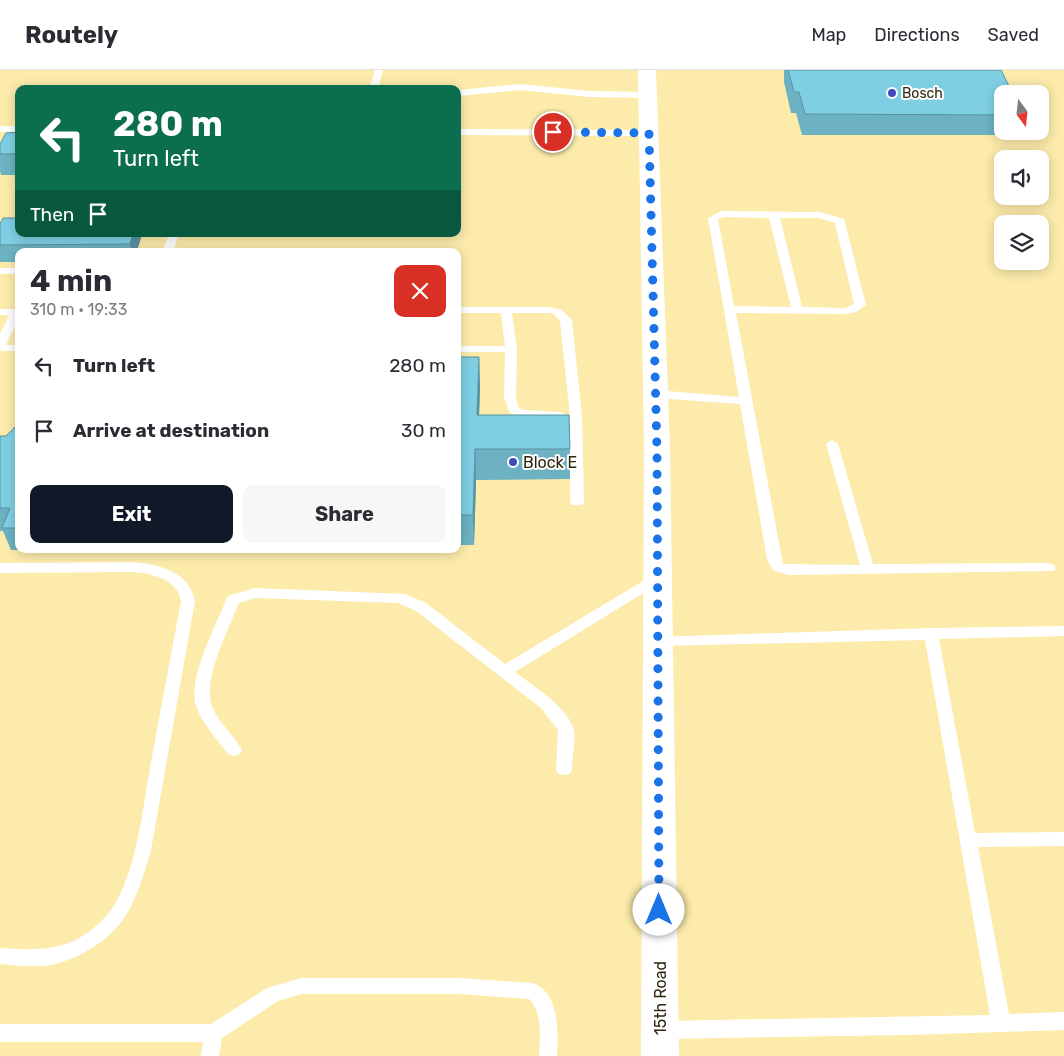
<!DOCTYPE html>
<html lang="en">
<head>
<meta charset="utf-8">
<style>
	:root { --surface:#fff; --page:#f7f7f7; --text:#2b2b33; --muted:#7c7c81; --line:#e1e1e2; --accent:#111827 }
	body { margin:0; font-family:Rubik,sans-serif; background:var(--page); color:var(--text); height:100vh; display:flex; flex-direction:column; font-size:19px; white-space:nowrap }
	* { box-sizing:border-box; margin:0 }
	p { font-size:16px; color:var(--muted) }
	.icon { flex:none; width:28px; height:28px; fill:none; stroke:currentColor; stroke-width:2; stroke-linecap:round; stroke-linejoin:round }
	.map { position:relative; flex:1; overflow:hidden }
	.drawer { position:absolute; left:15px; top:178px; width:446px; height:305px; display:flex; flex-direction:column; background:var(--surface); border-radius:10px; box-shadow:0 2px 12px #0003 }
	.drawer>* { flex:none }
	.top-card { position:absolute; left:15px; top:15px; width:446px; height:152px; border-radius:10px; box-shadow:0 2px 12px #0003; background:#0b6e4f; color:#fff; overflow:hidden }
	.needle { width:32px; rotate:165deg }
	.buttons { position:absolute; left:994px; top:15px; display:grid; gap:10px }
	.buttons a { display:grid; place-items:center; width:55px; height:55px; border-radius:10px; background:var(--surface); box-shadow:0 2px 12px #0003; font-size:25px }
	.pin { position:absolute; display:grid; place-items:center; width:42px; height:42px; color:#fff; margin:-21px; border:2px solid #fff; border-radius:50%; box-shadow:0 1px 5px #0007 }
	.me { position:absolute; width:55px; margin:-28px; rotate:0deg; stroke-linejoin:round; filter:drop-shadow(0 0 4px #0008) }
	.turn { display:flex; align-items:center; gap:18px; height:105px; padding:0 15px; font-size:22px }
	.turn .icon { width:65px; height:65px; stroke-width:2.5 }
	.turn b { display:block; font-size:35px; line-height:42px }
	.then { display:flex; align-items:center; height:48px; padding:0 15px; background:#0003; gap:10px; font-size:19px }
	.round { display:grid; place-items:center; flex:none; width:52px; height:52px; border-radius:10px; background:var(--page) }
	.headline { display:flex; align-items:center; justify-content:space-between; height:85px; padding:0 15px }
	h1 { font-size:30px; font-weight:700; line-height:38px }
	.button { display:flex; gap:10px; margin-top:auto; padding:10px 15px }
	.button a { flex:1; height:58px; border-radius:10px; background:var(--accent); color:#fff; font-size:20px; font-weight:700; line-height:58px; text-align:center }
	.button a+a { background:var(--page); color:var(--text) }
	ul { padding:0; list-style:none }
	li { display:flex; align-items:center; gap:15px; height:65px; padding:0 15px }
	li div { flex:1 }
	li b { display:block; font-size:19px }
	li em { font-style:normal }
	header { display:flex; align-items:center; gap:30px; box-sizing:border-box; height:70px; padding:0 25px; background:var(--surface); border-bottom:1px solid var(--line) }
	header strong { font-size:24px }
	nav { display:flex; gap:28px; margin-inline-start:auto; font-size:18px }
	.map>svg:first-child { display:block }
</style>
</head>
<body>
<header>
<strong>Routely</strong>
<nav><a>Map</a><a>Directions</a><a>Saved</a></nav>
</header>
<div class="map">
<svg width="1064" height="986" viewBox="0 0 1064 986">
	<rect width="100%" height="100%" fill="#fcebab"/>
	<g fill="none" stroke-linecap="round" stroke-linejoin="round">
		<path fill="#fff" fill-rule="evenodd" d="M375 0H383L378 19H369Z
			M520 14 589 21 648 22 653 25 648 28 589 27 520 20 458 26V20Z
			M0 56H19V62H0Z
			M458 59 649 60 654 63 649 66 458 65Z
			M722 141 820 142 844 149 866 235 856 242 845 244 736 243 783 494 860 495 826 374 832 370 838 374 873 494 1049 493 1054 495 1056 498 1054 501 788 505 773 500 767 489 740 334 655 328 649 324 655 320 739 327 708 148ZM724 147 769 148 791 237 734 236 718 149ZM780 148H819L835 153 854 234 845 238 802 237Z
			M169 164H179L173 181H163Z
			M0 198H19V204H0Z
			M458 237H550L562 240 572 250 582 347 584 432 582 435H572L570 432V347L560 251 554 244 550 243H512L517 279 516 328 519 338 524 340 561 342 567 346C560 354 519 348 510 343L504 328 505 282H458V276H505L501 243H458Z
			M0 239H19V248L6 275H19V281H0V264L9 245H0Z
			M134 492C160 495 189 501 195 531L151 780C138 824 129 859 85 882 74 888 62 893 50 895 33 898 16 895 0 894V878C45 881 75 881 107 845 136 812 143 735 151 692 161 638 171 585 181 531 177 509 153 504 134 502L0 503V493Z
			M658 502 663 503 665 507 663 511 515 602C533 616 568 637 574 660 576 671 572 687 572 699L570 704 564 705 558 704 556 699 558 660 541 638 416 541 398 533 255 528 239 533C229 559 200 613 213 639 220 654 234 665 242 680L240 684 234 686 228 684C217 669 203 655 196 636 187 609 216 556 226 530L228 526 255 518 405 524 426 533 505 594Z
			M1064 556V566L939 569 975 763 1064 762V776L978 777 1009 944 1064 942V960L907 965 661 969 655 966 652 960 655 954 661 951 990 945 925 570 658 576 653 575 651 571 653 567 931 558Z
			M301 908H459L533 913C560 923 558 962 557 986H539C540 967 543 944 529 929L459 924H301L278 931 222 968 219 986H201L203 972H0V954H211L267 918Z"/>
		<path fill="#fff" fill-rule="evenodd" d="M638 0H656L670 379 679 986H641L644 379Z"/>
	</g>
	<path fill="#6db2c3" d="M784 0H1001L1002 24V61H1019L1018 65H802L796 43H791L784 12Z
		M19 62V105H1L0 101V74Z
		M0 154 19 164H142L137 181H19V192H0Z
		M458 287H479L480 317 479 345 570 379V409L476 410 474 475H458Z
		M19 355V479H88V480H11L3 461H0V366H6Z
		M303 479H358L357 480 304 481Z"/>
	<path fill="#59919f" d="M133 164H142L137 181H132L130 174Z
		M479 287 480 317 478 376 477 345Z
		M475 379 476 410 474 475 473 445Z"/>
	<path fill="#7fcfe3" stroke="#59919f" d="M788 0H1001L1013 24H1002V45L805 44 799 22H794Z
		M19 62V84H0V74L6 63Z
		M3 148H19V164H133L130 174 0 175V154Z
		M458 287H479L477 345H569L570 379H475L473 445H458Z
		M19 355V458H2L10 438H0V366H6L14 358Z"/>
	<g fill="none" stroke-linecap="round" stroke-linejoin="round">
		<path stroke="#1a73e8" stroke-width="9" stroke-dasharray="0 16.2" d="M553 62 649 63 657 380 659 840"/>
	</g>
	<g fill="#434abf" stroke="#fff" stroke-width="2">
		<circle cx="892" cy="23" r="5"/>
		<circle cx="513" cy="392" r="5"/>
	</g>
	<g text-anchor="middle" stroke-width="4" stroke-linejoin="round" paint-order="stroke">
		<g font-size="14" fill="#2e270e" stroke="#fff" text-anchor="start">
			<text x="902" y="28">Bosch</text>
		</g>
		<g font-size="16" fill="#2e270e" stroke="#fff" text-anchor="start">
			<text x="523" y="398">Block E</text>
		</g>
		<g font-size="16" fill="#2e270e" stroke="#fff">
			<text transform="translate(660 928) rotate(-90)" y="6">15th Road</text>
		</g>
	</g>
</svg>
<div class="buttons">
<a><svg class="needle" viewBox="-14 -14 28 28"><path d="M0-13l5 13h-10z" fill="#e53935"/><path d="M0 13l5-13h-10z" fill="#7c7c81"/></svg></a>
<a><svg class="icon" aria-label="sound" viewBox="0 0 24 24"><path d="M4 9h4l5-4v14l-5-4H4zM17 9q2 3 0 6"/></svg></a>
<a><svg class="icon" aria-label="layers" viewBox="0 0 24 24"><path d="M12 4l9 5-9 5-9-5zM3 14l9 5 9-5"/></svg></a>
</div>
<div class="pin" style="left:553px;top:62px;background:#d93025"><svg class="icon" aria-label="arrive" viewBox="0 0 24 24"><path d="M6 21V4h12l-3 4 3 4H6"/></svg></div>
<svg class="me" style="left:659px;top:840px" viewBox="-20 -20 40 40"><circle r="19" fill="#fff"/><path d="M0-13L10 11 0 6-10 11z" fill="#1a73e8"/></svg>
<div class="top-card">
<div class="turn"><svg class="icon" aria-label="left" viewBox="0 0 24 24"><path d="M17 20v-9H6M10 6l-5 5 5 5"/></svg><div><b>280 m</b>Turn left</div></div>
<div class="then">Then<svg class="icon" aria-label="arrive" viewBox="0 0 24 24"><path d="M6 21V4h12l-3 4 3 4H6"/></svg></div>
</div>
<section class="drawer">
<div class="headline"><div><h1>4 min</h1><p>310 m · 19:33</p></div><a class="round" style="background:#d93025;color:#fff"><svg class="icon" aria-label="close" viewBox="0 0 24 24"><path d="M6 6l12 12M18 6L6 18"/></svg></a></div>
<ul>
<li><svg class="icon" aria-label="left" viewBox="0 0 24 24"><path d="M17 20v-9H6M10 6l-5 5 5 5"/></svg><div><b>Turn left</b></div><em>280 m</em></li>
<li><svg class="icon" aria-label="arrive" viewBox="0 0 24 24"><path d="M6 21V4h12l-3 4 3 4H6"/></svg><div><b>Arrive at destination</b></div><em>30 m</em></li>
</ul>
<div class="button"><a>Exit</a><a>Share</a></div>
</section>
</div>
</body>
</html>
